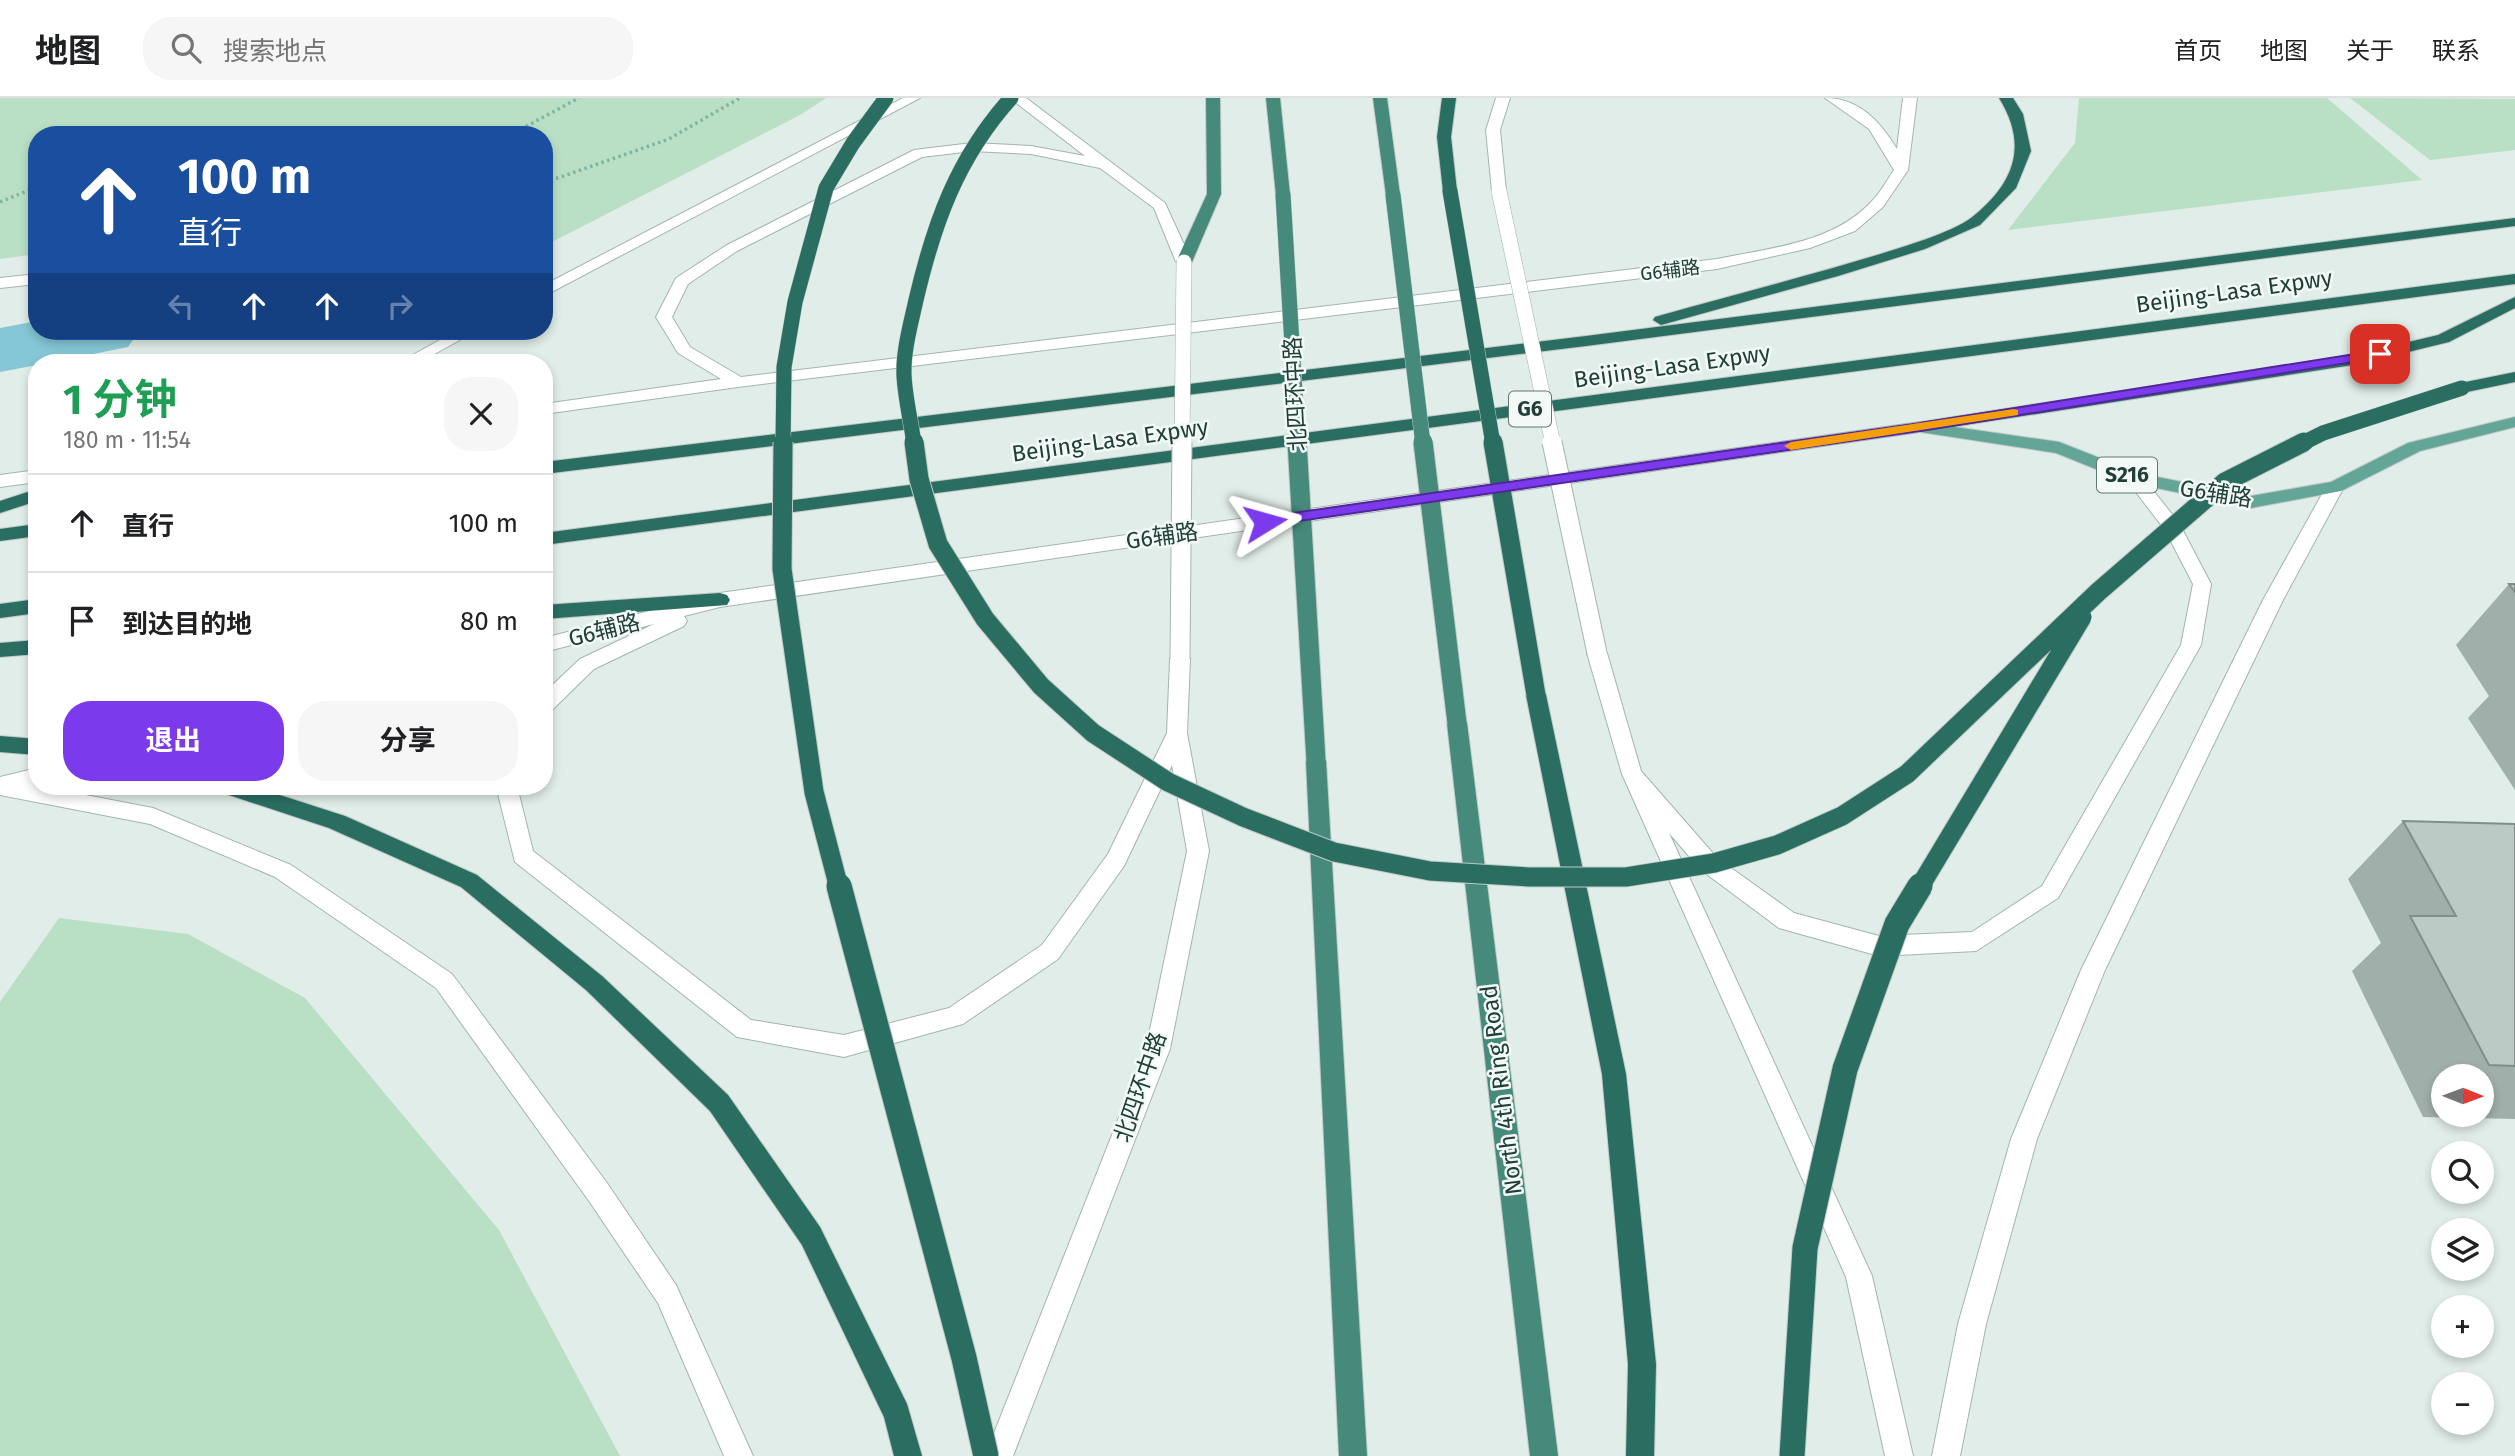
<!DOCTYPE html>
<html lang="zh">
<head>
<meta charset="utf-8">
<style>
	:root { --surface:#fff; --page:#f6f6f6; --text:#202124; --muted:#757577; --line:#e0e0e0; --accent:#7c3aed }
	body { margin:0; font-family:"Fira Sans","Noto Sans SC",sans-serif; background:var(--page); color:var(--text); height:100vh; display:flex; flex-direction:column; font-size:26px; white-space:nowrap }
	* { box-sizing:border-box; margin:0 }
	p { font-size:23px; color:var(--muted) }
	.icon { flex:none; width:38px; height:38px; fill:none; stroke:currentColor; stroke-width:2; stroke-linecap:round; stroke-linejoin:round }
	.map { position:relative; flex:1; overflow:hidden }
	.sheet { position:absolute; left:28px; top:256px; width:525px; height:441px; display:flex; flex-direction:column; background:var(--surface); border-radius:28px; box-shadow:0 4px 10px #0003 }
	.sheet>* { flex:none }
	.top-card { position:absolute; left:28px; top:28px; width:525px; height:214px; border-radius:28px; box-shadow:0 4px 10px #0003; background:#1a4fa0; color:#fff; overflow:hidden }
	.needle { width:46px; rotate:91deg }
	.tools { position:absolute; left:2431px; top:966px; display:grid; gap:14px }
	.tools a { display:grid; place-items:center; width:63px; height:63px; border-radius:50%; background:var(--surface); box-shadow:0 4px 10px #0003; font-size:35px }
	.pin { position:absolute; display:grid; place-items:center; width:60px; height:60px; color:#fff; margin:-30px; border-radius:14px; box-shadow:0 4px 10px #0006 }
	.me { position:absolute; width:77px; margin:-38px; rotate:82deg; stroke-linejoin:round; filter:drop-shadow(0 0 5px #0008) }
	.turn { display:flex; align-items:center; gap:24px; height:147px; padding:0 35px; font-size:32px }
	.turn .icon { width:91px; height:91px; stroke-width:2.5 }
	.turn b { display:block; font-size:49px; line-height:60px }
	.lanes { display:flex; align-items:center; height:66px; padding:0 35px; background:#0003; justify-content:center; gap:35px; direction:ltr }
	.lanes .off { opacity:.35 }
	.round { display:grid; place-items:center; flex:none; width:74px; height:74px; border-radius:28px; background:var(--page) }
	.overview { display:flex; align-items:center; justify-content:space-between; height:119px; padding:0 35px }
	h1 { font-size:42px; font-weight:700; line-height:52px; color:#1e9e55 }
	.cta { display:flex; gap:14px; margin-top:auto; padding:14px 35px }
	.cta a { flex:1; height:80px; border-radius:28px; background:var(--accent); color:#fff; font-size:28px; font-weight:700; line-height:80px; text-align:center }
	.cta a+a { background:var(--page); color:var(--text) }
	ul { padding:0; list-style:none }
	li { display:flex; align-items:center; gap:21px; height:98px; padding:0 35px; border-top:2px solid var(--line) }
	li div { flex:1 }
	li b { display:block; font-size:26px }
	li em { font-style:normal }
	header { display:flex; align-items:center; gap:42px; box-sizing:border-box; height:98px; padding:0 35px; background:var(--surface); border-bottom:2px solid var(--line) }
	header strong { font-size:33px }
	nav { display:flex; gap:38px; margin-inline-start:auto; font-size:24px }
	.search { width:490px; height:63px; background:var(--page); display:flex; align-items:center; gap:18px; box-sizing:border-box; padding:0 24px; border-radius:28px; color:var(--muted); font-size:26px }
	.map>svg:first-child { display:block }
</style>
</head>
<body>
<header>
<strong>地图</strong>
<div class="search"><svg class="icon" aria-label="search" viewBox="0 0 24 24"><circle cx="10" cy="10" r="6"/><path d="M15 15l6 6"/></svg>搜索地点</div>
<nav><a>首页</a><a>地图</a><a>关于</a><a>联系</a></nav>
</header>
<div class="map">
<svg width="2515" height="1358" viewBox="0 0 2515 1358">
	<rect width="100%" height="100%" fill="#e1ede8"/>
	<path fill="#b9e0c4" d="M0 0H826L800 17 544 148V37H37V156L0 161Z
		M2079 0H2327L2422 82 2008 132 2075 45Z
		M2350 0 2515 1V52L2430 62Z
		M59 820 188 836 305 900 499 1132 620 1358H0V904Z"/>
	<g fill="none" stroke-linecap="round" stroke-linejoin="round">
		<path fill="#85c7d6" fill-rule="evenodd" d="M37 223V233H139L128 249 54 264H37V267L0 274V230Z"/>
		<g stroke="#a3b5b0" stroke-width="2">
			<path id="minor" d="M37 176V186L0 190V180Z"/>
		</g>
		<g stroke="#a3b5b0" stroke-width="2">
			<path id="tertiary" d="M903 0H920L544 198V187Z
				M1010 0H1026L1165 105 1192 164 1189 167 1184 169 1176 164 1154 110 1100 70 1031 56 972 53 922 59 737 153 688 186 672 219 690 249 741 279 1717 161C1770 150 1834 145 1872 103 1881 94 1887 82 1894 72L1869 31 1825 0C1859 0 1880 23 1897 51L1903 0H1917L1908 72 1883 109 1855 133 1810 150 1717 171 738 289 544 316V306L721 281 678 255 656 219 676 180 727 147 914 52 972 45 1031 48 1085 58Z
				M1496 0H1510L1500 32 1506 93 1499 97 1492 93 1486 32Z
				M456 233H476L420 264H400Z
				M1920 324 1929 329 1926 333 720 509 684 518 687 523 684 528 594 571 551 613 544 615V595L580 561 654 526 544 554V540L720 495Z
				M37 372V384L0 389V377Z
				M2134 374 2140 376 2179 425 2211 486 2201 547 2058 800 1976 853 1879 858 1779 830 1701 772 1669 735 1872 1178 1913 1358H1885L1846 1179 1622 676 1587 555 1590 550H1604L1607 555 1641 673 1717 760 1794 815 1879 838 1972 834 2042 788 2181 547 2193 486 2165 432 2125 380Z
				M2335 383 2344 389 2283 502 2105 872 2037 1041 1986 1226 1960 1358H1932L1958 1226 2011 1041 2081 872 2263 502 2326 389Z
				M1180 554 1187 556 1190 561 1187 635 1209 753 1170 951 1013 1358H985L1146 951 1187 753 1172 667 1124 768 1058 861 963 926 844 959 737 939 515 764 496 688H517L533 753 751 922 844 937 949 910 1042 847 1108 756 1167 635 1170 561 1173 556Z
				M37 670V686L34 687 153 710 291 767 452 876 607 1085 676 1187 753 1358H724L658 1205 589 1103 436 890 275 779 150 726 0 697V679Z"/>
		</g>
		<g stroke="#c1c9c7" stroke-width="2">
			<path id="primary" d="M2515 319V329L2420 353 2341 393 2251 410 2128 384 2056 355 1920 334 1911 329 1920 324 2059 344 2138 375 2251 398 2331 384 2408 345Z"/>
		</g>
		<g stroke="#c1c9c7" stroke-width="2">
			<path id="trunk" d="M1206 0H1220L1221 96 1192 164 1184 169 1176 164 1207 96Z
				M1266 0H1280L1290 97 1283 101 1276 97Z
				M1373 0H1387L1400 97 1393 101 1386 97Z
				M1457 617 1464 620 1467 625 1558 1358H1530L1447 625 1450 620Z
				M1316 655 1323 657 1326 663 1367 1358H1339L1306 663 1309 657Z"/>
		</g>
		<g stroke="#c1c9c7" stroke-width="2">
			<path id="motorway" d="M1442 0H1456L1451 39 1457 93 1450 97 1443 93 1437 39Z
				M1999 0H2013L2023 16 2031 53 2016 90 1980 127 1925 151 1838 178 1661 227 1653 222 1655 219C1729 198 1804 179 1877 157 1902 149 1951 135 1971 120 2014 86 2029 48 1999 0Z
				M2515 120V128L1586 248 544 376V364L1586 238Z
				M2515 176V186L544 447V435Z
				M2515 199V210L2449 244 2359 266 1920 334 1911 329 1920 324 2359 256 2438 237Z
				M2515 274V284L2462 295 2454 290 2456 286Z
				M37 391V403L0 415V403Z
				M37 426V438L0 443V431Z
				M720 495 727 497 730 502 727 507 544 521V507Z
				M37 501V515L0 520V506Z
				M37 542V556L0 559V545Z
				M1536 590 1543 592 1546 597 1626 976 1656 1266 1654 1358H1626L1628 1266 1602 976 1526 597 1529 592Z
				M0 638 37 641V657L0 654Z
				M217 688H252L345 718 477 777 602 878 728 997 820 1129 907 1306 922 1358H894L884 1319 802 1147 710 1013 586 892 461 789 329 730 220 694Z"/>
		</g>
		<path stroke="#7fb3a4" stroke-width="3.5" stroke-dasharray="2.5 3.5" stroke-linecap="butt" d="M510 37 579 0
			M544 80H558L669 41 740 0
			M0 104 37 89"/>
		<use href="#minor" fill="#fff" fill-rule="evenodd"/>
		<use href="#tertiary" fill="#fff" fill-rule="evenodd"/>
		<use href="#primary" fill="#63a697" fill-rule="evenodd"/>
		<use href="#trunk" fill="#468a7c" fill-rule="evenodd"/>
		<use href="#motorway" fill="#2a6e62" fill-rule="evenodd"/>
		<g stroke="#a3b5b0" stroke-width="16" stroke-linecap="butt">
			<path id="tertiary-bridge-far1" d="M1499 93 1553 346
				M1182 346 1184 164"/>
		</g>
		<g stroke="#a3b5b0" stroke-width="21" stroke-linecap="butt">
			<path id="tertiary-bridge" d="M1552 344 1597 555
				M1180 561 1182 344"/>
		</g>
		<g stroke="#c1c9c7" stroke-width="16" stroke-linecap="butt">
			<path id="trunk-bridge-far1" d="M1283 97 1298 346
				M1393 97 1423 346"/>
		</g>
		<g stroke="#c1c9c7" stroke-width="21" stroke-linecap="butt">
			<path id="trunk-bridge" d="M1297 344 1316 663
				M1423 344 1457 625"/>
		</g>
		<g stroke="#c1c9c7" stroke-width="16" stroke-linecap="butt">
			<path id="motorway-bridge-far2" d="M1450 93 1493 346
				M783 346 784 269 795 204 826 90 853 45 886 0
				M914 346C911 323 905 300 904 277 903 253 911 225 916 202 934 125 957 60 1011 0
				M2301 346 2323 335 2462 290"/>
		</g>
		<g stroke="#c1c9c7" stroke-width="21" stroke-linecap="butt">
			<path id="motorway-bridge-far1" d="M783 344 782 471 814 694 839 790
				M914 344 919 381 938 446 985 521 1041 588 1093 635 1168 684 1243 719 1334 754 1430 773 1529 779H1626L1714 765 1777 747 1842 718 1907 676 2098 494 2225 384 2304 344
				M1493 344 1536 597
				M1919 790 2082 519"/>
		</g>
		<g stroke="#c1c9c7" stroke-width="27" stroke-linecap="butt">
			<path id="motorway-bridge" d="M839 788 964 1260 986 1358
				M1792 1358 1805 1150 1845 971 1897 826 1920 788"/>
		</g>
		<use href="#tertiary-bridge-far1" stroke="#fff" stroke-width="15"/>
		<use href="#tertiary-bridge" stroke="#fff" stroke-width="19"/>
		<use href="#trunk-bridge-far1" stroke="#468a7c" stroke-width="15"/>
		<use href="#trunk-bridge" stroke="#468a7c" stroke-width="19"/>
		<use href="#motorway-bridge-far2" stroke="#2a6e62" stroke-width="15"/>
		<use href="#motorway-bridge-far1" stroke="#2a6e62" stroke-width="19"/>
		<use href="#motorway-bridge" stroke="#2a6e62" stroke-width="25"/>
	</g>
	<path fill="#9fafa9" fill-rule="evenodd" d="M2509 486H2515V692L2468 620 2489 598 2456 547Z
		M2403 723 2515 726V1021L2423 1019 2352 873 2381 845 2348 781ZM2443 978H2482V1017H2443Z"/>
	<path fill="#b9cbc4" stroke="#828e89" stroke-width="2" d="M2509 486H2515V494Z
		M2403 723 2515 726V968L2489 967 2410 818H2456Z"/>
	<path fill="#7c3aed" stroke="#51269a" stroke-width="2" d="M2380 252 2385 253V259L1920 333 1265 428 1259 424 1265 419 1920 325Z"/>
	<path fill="#f59e0b" d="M2014 311 2018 312V317L1791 352 1784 348 1791 344Z"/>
	<g text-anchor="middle" stroke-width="5" stroke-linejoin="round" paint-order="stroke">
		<g font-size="19" fill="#203f38" stroke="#f2f9f6">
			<text transform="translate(1670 172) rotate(-7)" y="7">G6辅路</text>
		</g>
		<g fill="#f2f9f6" stroke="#5f7771" stroke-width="2">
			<rect x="1509" y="293.5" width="42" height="35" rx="5"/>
			<rect x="2097" y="359.5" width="60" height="35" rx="5"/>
		</g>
		<g font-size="21" font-weight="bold" fill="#203f38">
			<text x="1530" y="318">G6</text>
			<text x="2127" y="384">S216</text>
		</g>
		<g font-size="23" fill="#203f38" stroke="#f2f9f6">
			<text transform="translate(2234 193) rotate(-8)" y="8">Beijing-Lasa Expwy</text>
			<text transform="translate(1672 268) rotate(-8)" y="8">Beijing-Lasa Expwy</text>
			<text transform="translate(1295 296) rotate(-93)" y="8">北四环中路</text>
			<text transform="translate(1110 342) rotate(-8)" y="8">Beijing-Lasa Expwy</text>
			<text transform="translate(2216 395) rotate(9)" y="8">G6辅路</text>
			<text transform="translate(1162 438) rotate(-8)" y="8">G6辅路</text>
			<text transform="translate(604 532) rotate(-14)" y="8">G6辅路</text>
			<text transform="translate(1140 989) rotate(-71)" y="8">北四环中路</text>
			<text transform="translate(1501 992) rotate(-97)" y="8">North 4th Ring Road</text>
		</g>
	</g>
</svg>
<div class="tools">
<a><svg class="needle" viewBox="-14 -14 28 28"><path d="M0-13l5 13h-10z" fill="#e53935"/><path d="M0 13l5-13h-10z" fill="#757577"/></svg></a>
<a><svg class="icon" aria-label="search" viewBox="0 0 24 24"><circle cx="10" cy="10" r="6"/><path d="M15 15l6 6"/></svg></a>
<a><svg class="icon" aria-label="layers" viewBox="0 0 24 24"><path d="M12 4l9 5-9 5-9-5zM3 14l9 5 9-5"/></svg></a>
<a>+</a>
<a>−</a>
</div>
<div class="pin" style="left:2380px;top:256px;background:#d93025"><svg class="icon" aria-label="arrive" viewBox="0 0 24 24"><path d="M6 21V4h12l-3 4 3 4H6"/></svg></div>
<svg class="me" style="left:1265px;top:424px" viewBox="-20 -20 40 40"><path d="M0-17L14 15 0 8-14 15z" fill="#7c3aed" stroke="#fff" stroke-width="4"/></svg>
<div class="top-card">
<div class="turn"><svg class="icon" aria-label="ahead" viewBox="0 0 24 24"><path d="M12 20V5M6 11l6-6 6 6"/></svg><div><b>100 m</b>直行</div></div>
<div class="lanes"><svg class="icon off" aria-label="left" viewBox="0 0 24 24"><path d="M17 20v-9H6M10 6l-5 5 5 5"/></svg><svg class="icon" aria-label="ahead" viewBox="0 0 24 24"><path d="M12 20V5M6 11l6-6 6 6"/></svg><svg class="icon" aria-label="ahead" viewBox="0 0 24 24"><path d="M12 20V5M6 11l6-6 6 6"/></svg><svg class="icon off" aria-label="right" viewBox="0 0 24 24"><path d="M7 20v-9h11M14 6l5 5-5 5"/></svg></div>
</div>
<section class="sheet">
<div class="overview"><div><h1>1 分钟</h1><p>180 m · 11:54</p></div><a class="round"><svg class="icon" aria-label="close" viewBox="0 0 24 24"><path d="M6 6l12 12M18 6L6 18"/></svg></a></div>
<ul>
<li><svg class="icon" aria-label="ahead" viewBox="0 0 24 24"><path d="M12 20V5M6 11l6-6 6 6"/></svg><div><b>直行</b></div><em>100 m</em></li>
<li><svg class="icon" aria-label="arrive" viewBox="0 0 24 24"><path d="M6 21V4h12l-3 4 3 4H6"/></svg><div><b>到达目的地</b></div><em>80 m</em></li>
</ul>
<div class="cta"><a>退出</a><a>分享</a></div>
</section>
</div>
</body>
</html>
